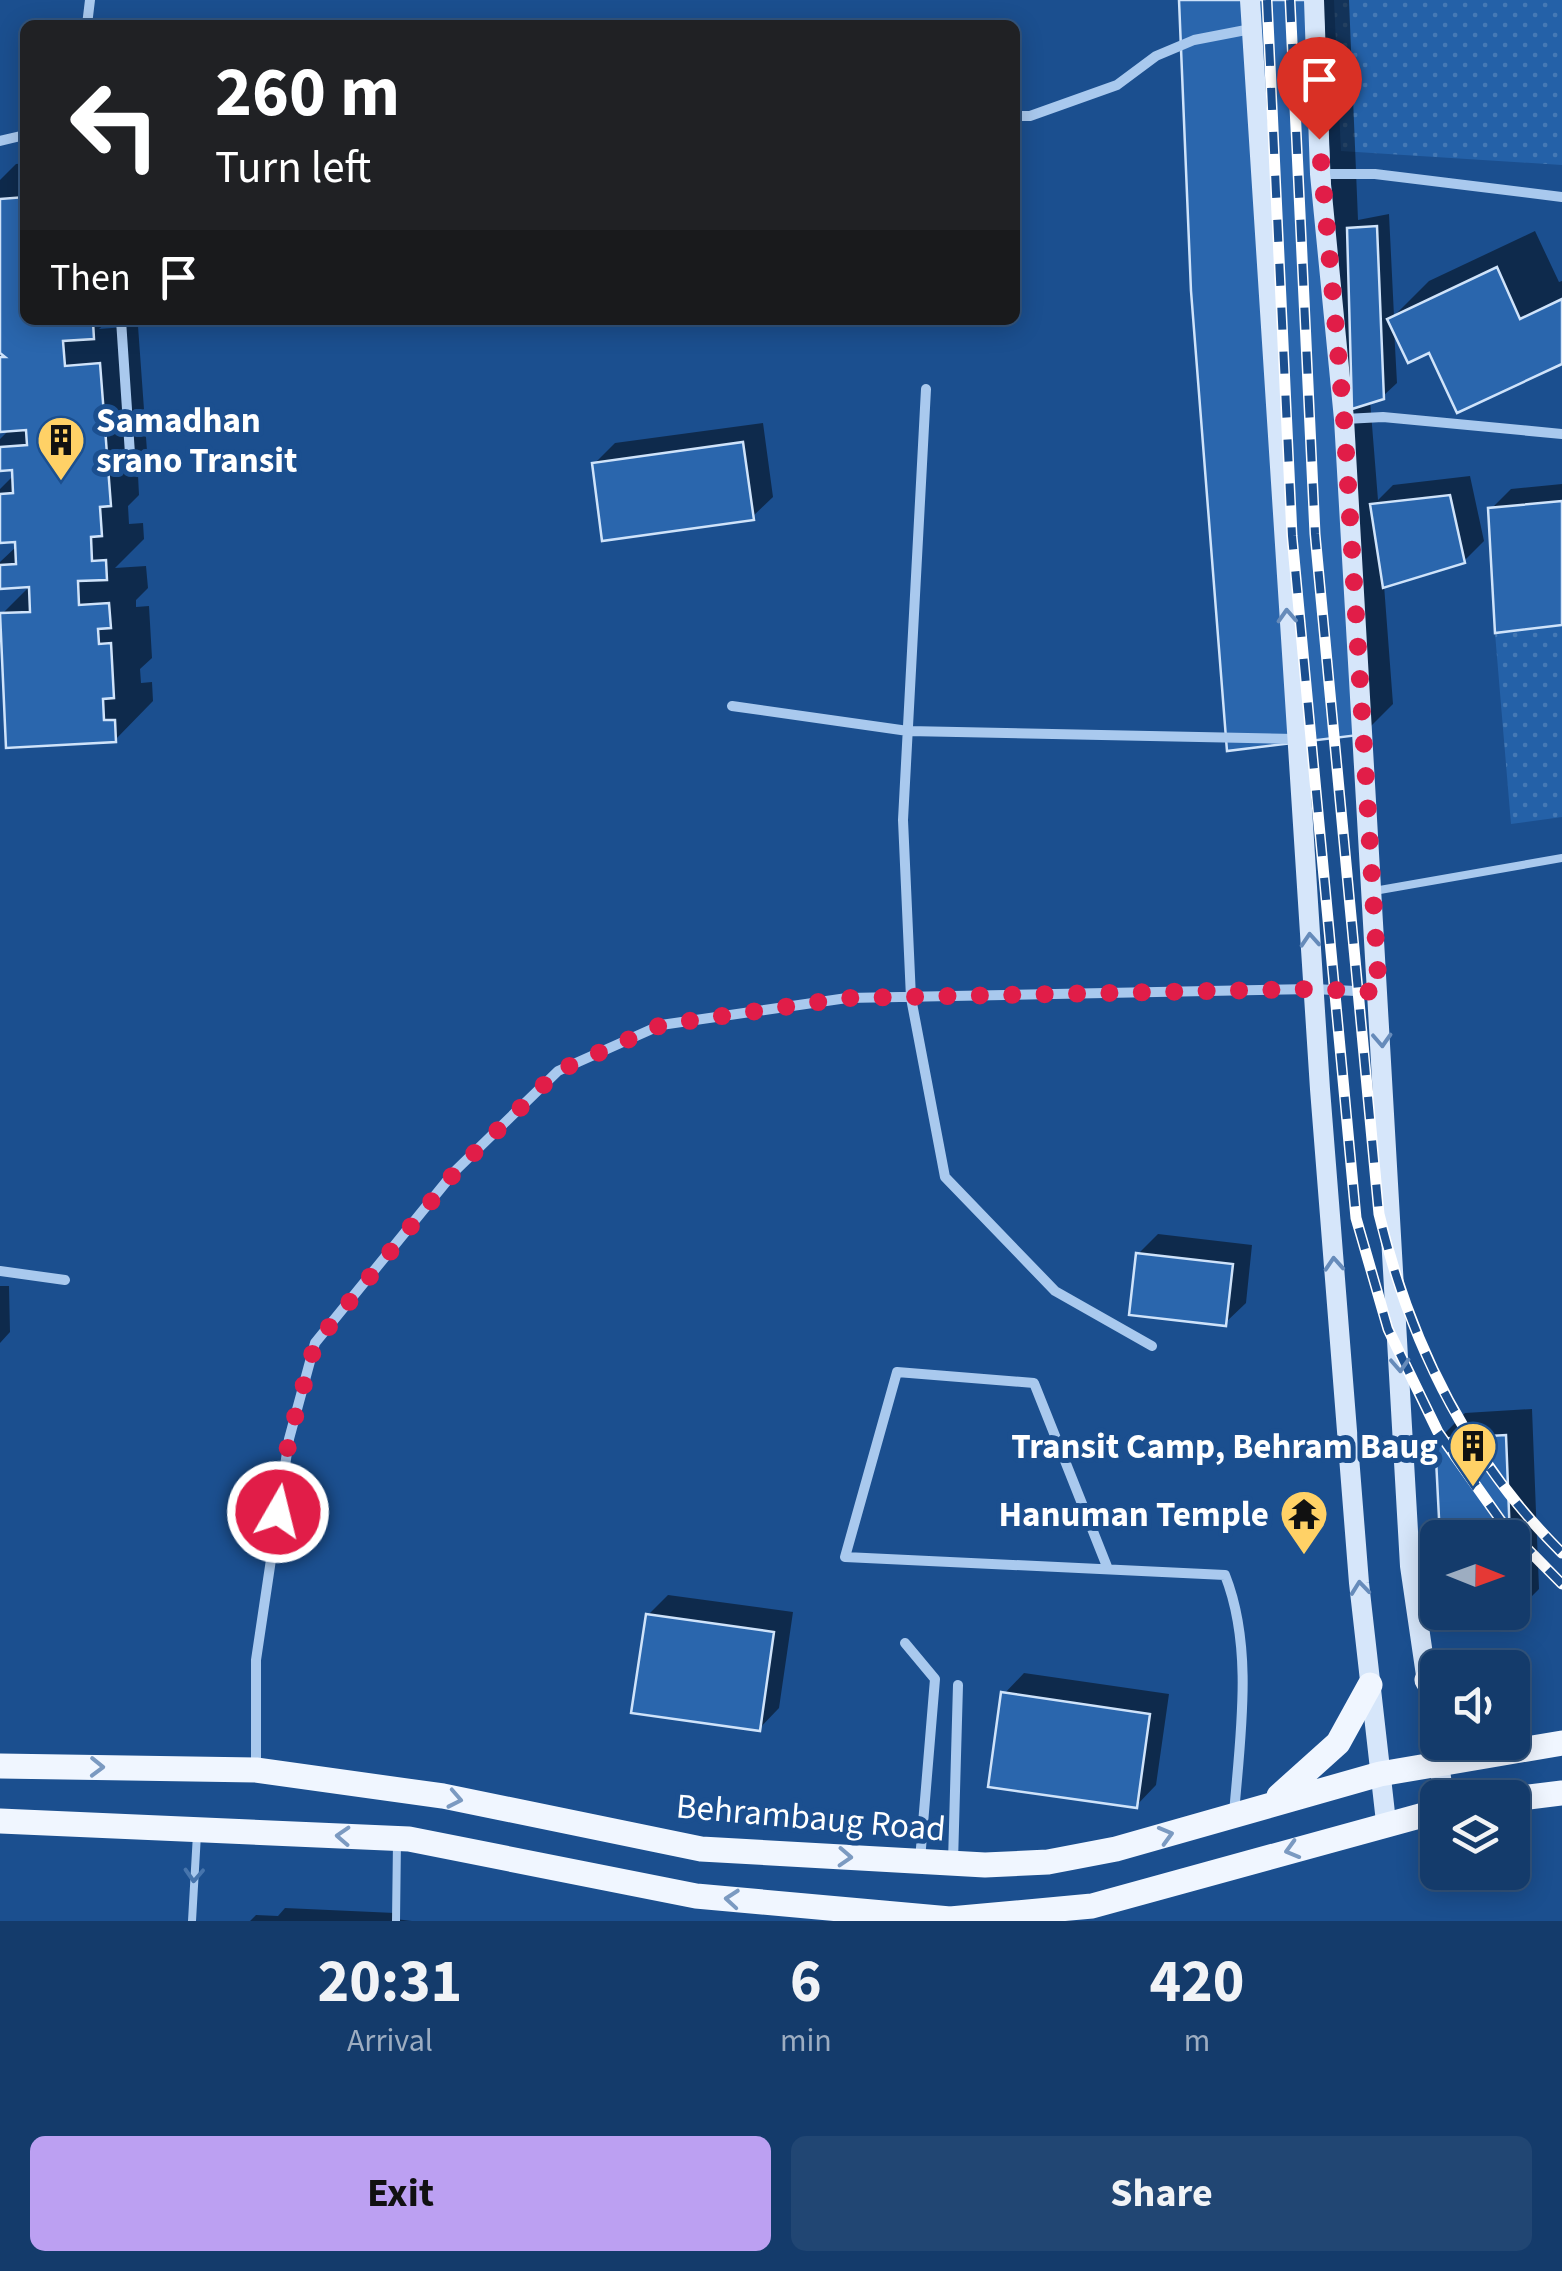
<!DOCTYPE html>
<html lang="en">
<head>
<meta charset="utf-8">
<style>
	:root { --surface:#143b6b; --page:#214673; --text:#f1f3f6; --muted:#9dadc1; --line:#33557e; --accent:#bca0f2 }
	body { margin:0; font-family:"Source Sans 3",sans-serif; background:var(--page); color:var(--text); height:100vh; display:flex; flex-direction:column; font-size:38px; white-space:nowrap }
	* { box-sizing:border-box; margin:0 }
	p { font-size:32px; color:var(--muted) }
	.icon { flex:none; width:55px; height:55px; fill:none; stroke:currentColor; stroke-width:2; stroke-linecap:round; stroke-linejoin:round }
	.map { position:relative; height:1921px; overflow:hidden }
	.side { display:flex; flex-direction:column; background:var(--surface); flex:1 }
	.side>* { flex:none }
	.hud { position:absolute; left:20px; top:20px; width:1000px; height:305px; border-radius:15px; box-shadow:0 5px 25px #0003,0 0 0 2px var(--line); background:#202124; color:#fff; overflow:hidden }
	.needle { width:65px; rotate:91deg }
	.fabs { position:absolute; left:1420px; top:1520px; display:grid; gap:20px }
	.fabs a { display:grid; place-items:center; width:110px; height:110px; border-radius:15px; background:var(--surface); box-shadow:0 5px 25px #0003,0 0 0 2px var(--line); font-size:50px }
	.pin { position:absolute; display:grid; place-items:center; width:85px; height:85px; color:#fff; margin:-102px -42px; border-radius:50% 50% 50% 0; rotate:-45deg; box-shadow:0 0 10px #0007 }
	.pin .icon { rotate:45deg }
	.me { position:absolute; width:110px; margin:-55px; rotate:8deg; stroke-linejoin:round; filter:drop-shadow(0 0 8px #0008) }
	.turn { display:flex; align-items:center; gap:35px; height:210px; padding:0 30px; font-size:45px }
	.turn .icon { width:130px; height:130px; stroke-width:2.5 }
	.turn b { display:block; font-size:70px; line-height:85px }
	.then { display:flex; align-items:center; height:95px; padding:0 30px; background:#0003; gap:20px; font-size:38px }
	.eta { display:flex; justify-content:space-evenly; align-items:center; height:170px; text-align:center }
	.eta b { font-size:60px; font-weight:700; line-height:70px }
	.button { display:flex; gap:20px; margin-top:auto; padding:20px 30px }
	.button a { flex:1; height:115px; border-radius:15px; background:var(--accent); color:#111; font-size:40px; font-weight:700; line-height:115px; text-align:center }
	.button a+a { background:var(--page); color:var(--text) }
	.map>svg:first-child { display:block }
</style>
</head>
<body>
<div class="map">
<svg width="1562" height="1921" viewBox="0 0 1562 1921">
	<defs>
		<pattern id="park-dots" width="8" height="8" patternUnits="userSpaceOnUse" patternTransform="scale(2.5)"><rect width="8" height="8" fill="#2461a8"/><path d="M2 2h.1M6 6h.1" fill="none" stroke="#4579b5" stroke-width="1.8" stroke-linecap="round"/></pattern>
	</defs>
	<rect width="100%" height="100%" fill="#1b4f8f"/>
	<path fill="url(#park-dots)" d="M1334 0H1562V165L1341 151Z
		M1562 625V817L1511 824 1495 633Z"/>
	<path fill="#0007" d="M1181 0H1349L1358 220 1389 214 1394 316 1429 281 1535 231 1559 282 1562 281V361L1430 350 1394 328 1397 383 1383 396 1370 400 1378 500 1393 485 1470 476 1484 541 1464 561 1384 585 1393 704 1366 731Z
		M25 163V320H109L99 329 138 326 148 465 138 475 139 495 128 506 129 524 143 523 144 539 115 568 146 566 148 588 136 600V607L149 606 152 658 140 669 141 683 152 682 153 701 115 740 2 614 32 584 0 586V562L18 545V539L0 541V489L14 475V468H0V439L10 429H0V180L16 164Z
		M763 423 773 497 752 517 595 463 615 443Z
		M1562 484V622L1491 509 1511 489Z
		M1158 1234 1252 1245 1246 1303 1225 1323 1138 1254Z
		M0 1286H9L10 1332 0 1343Z
		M1532 1409 1539 1589 1512 1616V1538H1442L1438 1440 1465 1413Z
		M668 1595 793 1612 779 1708 759 1729 648 1615Z
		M1024 1673 1169 1694 1156 1785 1136 1806 1004 1694Z
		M285 1908 395 1913V1919L412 1921H250L256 1915 278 1916Z"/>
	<path fill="#2a66ad" stroke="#cfe3fa" stroke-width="2.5" d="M1179 0H1322L1334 288 1367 734 1227 751 1191 291Z
		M25 197V320L93 322 94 339 63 341 65 366 100 363 111 506 100 507 102 536 91 537 92 561 106 560 107 580 78 581 79 605 109 603 111 628 98 629 99 644 111 643 114 698 103 699 104 720H115L116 742 6 748 0 613 30 612 29 587 0 589V565L16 564 15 542 0 543V494L13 493 12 470 0 471V447L27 445 26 430 0 432V357H5L0 353V199Z
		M1377 226 1384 399 1352 409 1347 228Z
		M1497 267 1520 319 1562 299V364L1457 413 1429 353 1408 363 1387 319Z
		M743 442 754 520 602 541 592 463Z
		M1450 495 1465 563 1383 588 1370 504Z
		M1562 501V625L1495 633 1488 508Z
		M1136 1253 1233 1264 1226 1326 1129 1315Z
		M1506 1435 1510 1538H1440L1435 1439Z
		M1512 1599 1513 1618 1444 1617V1612H1512Z
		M646 1614 774 1632 760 1731 631 1713Z
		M1001 1692 1150 1714 1137 1808 988 1787Z"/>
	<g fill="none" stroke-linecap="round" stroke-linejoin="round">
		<path stroke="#a9c9ee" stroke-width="8" d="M1374 891 1562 858
			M192 1921 197 1834
			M396 1921 397 1841"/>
		<path stroke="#a9c9ee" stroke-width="10" d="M87 25 90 0
			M1015 116H1030L1117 85 1156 56 1194 40 1251 29
			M0 141 25 135
			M1320 174H1375L1562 197
			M121 320 130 454
			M926 389 903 820 911 998 945 1177 1055 1291 1152 1346
			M1345 419 1383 417 1562 434
			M732 706 908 731 1295 739
			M0 1271 65 1280
			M1108 1569 1034 1383 897 1372 845 1557 1225 1575C1254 1648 1240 1737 1234 1814
			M905 1643 935 1679 920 1860
			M256 1769V1660L289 1439 315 1343 455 1171 558 1071 661 1025 847 998 1313 989 1377 992
			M953 1862 958 1685"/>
		<path stroke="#d6e6fa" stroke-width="20" d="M1250 0 1320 1089 1359 1583 1386 1822
			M1314 0 1320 174 1344 419 1410 1566 1444 1798"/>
		<path stroke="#f0f6ff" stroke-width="25" d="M1427 1680 1438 1695
			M0 1766 256 1770 443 1796 701 1849 985 1865 1048 1862 1116 1849 1380 1774 1562 1743
			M1279 1796 1338 1743 1370 1685
			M1512 1799 1562 1793
			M0 1821 409 1839 696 1896 950 1919 1092 1906 1438 1811"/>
		<g stroke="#fff" stroke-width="11">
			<path id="rail" d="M1267 0 1292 536 1356 1218 1388 1329 1438 1432 1504 1525 1562 1584
				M1290 0 1315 534 1379 1214C1410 1343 1467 1459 1562 1553"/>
		</g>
		<use href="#rail" stroke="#1b4f8f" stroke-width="8" stroke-dasharray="22" stroke-linecap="butt"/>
	</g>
	<defs><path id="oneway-chevron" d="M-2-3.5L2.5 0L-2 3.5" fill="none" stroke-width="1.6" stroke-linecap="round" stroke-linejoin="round" transform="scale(2.5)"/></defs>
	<g stroke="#668bba">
		<use href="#oneway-chevron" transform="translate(1287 616) rotate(-93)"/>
		<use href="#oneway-chevron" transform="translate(1310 940) rotate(-94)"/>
		<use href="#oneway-chevron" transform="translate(1382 1040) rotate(87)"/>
		<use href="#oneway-chevron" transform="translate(1334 1264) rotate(-94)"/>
		<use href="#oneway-chevron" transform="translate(1400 1365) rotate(87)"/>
		<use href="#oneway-chevron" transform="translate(1360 1588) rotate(-96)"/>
	</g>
	<g stroke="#7b9ac1">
		<use href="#oneway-chevron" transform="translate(97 1767) rotate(1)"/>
		<use href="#oneway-chevron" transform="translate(455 1799) rotate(11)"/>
		<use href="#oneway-chevron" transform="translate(1166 1835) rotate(-16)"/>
		<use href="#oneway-chevron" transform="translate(343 1836) rotate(-177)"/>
		<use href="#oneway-chevron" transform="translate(1292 1850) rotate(164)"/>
		<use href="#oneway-chevron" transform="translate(845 1857) rotate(3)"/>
		<use href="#oneway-chevron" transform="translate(732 1899) rotate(-175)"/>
	</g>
	<use stroke="#4674ac" href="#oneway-chevron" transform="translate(194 1875) rotate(93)"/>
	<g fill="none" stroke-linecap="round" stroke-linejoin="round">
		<path stroke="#e11d48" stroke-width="18" stroke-dasharray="0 32.4" d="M278 1512 289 1439 315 1344 456 1171 558 1071 661 1025 846 998 1313 989 1379 992 1344 419 1319 139"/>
	</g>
	<defs>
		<g id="building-pin" transform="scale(2.5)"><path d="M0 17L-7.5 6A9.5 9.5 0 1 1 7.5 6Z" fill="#ffd166" stroke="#1b4f8f"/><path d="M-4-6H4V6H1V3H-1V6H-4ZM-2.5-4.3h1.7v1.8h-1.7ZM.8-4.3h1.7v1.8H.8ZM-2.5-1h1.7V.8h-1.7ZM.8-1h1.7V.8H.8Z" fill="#111"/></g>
		<g id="temple-pin" transform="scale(2.5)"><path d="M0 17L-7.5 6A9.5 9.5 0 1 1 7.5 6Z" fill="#ffd166" stroke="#1b4f8f"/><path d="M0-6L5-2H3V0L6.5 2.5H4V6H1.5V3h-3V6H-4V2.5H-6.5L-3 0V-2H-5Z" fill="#111"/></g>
	</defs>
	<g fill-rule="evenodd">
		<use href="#building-pin" x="61" y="440"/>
		<use href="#building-pin" x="1473" y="1446"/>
		<use href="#temple-pin" x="1304" y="1514"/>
	</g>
	<g text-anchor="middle" stroke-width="10" stroke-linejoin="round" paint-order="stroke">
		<g font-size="35" font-weight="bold" fill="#fff" stroke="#1b4f8f" text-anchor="end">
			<text x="96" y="432" text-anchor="start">Samadhan<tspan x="96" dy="40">srano Transit</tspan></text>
			<text x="1438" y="1458">Transit Camp, Behram Baug</text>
			<text x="1269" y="1526">Hanuman Temple</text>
		</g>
		<g font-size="35" fill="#fff" stroke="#1b4f8f">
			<text transform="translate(811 1817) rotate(5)" y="12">Behrambaug Road</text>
		</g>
	</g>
</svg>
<div class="fabs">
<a><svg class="needle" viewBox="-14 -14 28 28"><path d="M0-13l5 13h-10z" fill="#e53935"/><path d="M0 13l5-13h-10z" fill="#9dadc1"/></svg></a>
<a><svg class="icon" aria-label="sound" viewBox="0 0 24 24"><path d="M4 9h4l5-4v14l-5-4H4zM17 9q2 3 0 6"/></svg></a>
<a><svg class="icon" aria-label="layers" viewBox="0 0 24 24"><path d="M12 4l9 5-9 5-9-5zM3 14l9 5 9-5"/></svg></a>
</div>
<div class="pin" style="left:1319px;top:139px;background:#d93025"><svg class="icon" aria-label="arrive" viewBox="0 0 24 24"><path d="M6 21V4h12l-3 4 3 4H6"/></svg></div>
<svg class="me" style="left:278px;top:1512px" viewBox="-20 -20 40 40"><circle r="17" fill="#e11d48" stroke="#fff" stroke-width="3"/><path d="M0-11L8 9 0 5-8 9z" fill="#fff"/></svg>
<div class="hud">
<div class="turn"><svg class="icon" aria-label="left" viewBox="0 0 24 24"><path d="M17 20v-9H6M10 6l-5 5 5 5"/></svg><div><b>260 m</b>Turn left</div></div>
<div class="then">Then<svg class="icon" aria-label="arrive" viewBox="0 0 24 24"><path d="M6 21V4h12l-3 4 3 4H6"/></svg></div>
</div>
</div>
<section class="side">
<div class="eta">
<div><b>20:31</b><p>Arrival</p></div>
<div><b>6</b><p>min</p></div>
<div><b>420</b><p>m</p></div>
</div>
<div class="button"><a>Exit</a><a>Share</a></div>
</section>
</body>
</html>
